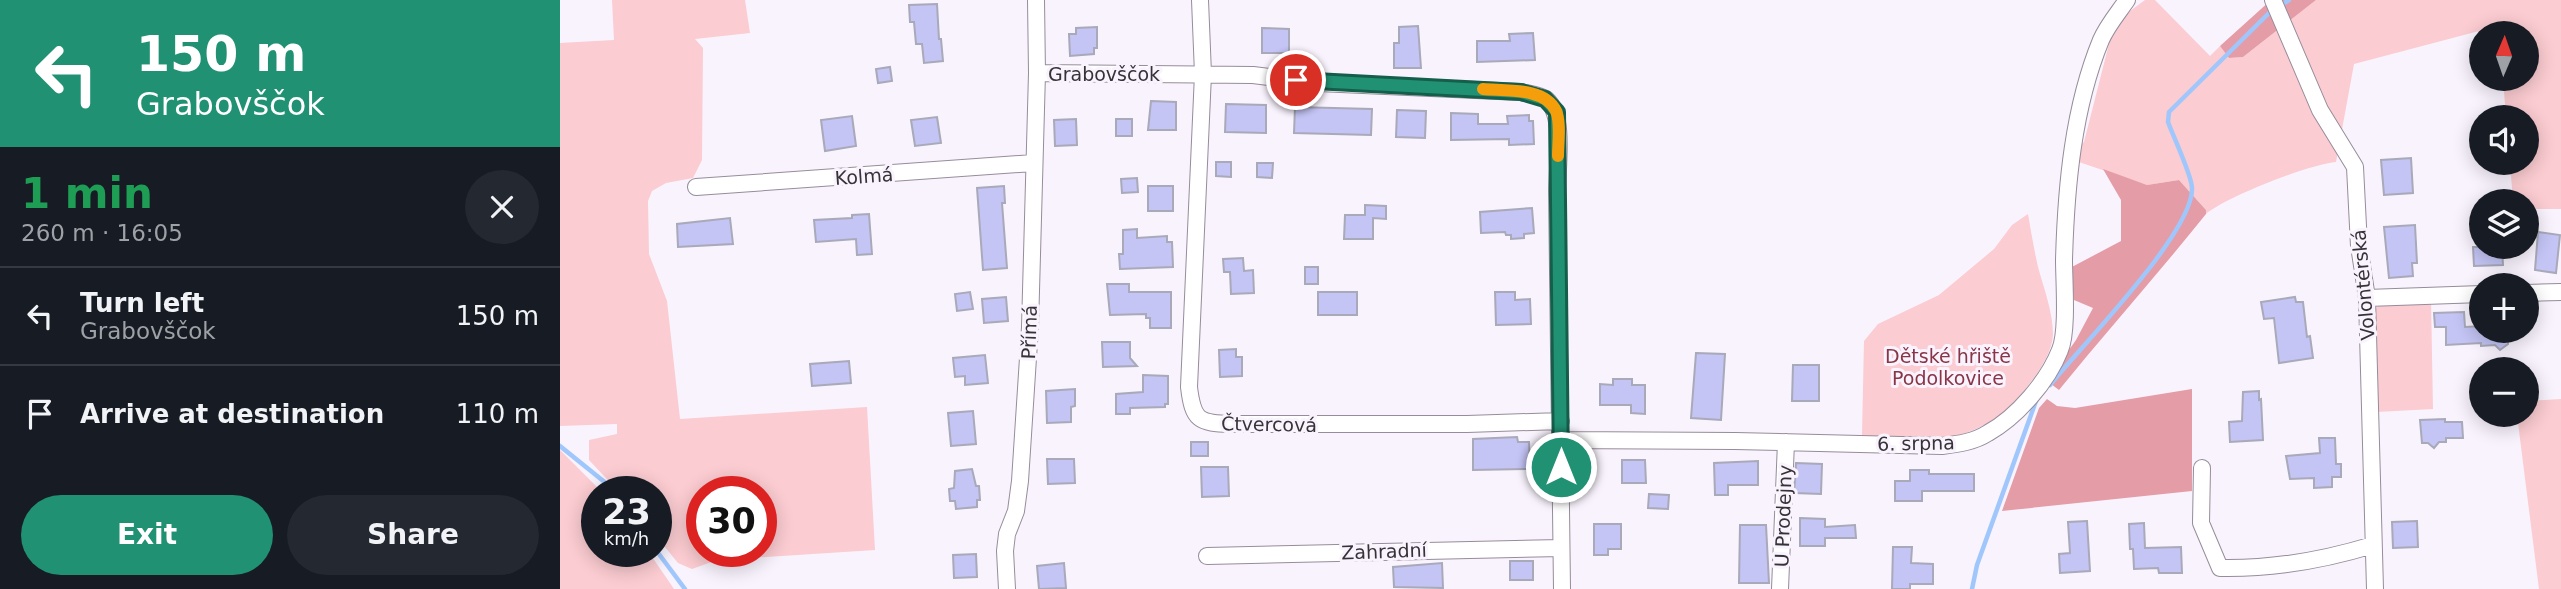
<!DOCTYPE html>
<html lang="en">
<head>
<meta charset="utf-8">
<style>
	:root { --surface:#171b24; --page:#242831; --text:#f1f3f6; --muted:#9ea1a6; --line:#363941; --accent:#209173 }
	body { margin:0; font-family:"DejaVu Sans",sans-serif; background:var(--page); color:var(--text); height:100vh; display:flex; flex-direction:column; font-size:26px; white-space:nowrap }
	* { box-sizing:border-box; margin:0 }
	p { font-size:23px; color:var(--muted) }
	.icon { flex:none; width:38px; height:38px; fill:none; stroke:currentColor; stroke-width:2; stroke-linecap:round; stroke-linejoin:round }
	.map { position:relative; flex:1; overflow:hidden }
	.panel { display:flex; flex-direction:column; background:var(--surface); width:560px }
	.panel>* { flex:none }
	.hud { background:#209173; color:#fff; overflow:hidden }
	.needle { width:46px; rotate:2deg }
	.controls { position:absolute; left:1909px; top:21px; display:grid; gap:14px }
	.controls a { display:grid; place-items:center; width:70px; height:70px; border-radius:50%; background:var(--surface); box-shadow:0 4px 18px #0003; font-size:35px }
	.speed { position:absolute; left:21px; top:476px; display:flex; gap:14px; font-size:35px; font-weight:700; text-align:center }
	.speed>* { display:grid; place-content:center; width:91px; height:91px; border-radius:50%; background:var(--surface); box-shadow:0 4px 18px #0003; line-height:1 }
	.speed small { font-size:18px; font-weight:400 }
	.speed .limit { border:10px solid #d22; background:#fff; color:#111 }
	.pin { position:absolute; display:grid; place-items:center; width:60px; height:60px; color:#fff; margin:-30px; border:4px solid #fff; border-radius:50%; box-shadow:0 2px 7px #0007 }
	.me { position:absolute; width:77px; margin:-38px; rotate:0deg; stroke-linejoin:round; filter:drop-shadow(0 0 5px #0008) }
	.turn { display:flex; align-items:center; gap:24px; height:147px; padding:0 21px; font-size:32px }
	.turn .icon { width:91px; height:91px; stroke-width:2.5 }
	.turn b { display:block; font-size:49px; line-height:60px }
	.round { display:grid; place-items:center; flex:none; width:74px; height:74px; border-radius:37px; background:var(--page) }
	.headline { display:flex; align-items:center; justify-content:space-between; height:119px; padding:0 21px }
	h1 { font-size:42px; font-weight:600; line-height:52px; color:#1e9e55 }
	.primary-button { display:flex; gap:14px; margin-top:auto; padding:14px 21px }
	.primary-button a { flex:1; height:80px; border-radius:42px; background:var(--accent); color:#fff; font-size:28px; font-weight:600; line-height:80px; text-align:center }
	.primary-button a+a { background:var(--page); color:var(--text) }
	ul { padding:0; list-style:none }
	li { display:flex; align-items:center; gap:21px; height:98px; padding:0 21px; border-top:2px solid var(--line) }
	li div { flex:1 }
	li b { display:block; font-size:26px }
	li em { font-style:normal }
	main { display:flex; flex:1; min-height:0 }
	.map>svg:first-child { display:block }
</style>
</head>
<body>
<main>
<section class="panel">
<div class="hud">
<div class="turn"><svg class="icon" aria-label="left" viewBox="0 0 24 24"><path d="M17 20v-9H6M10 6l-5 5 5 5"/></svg><div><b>150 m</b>Grabovščok</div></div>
</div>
<div class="headline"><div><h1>1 min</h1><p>260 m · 16:05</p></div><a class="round"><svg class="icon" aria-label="close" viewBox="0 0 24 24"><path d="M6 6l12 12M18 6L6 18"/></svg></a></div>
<ul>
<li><svg class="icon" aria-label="left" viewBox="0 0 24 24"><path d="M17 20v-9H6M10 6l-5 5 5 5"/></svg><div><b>Turn left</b><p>Grabovščok</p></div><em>150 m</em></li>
<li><svg class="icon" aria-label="arrive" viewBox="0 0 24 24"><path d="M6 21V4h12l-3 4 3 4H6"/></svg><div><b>Arrive at destination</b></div><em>110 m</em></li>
</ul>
<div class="primary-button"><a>Exit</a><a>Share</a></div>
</section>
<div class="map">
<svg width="2001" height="589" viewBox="0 0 2001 589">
	<rect width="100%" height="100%" fill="#f9f3fd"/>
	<path fill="#fbccd1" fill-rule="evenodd" d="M52 0H185L190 33 135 39 143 48 142 160 133 178 106 183 92 191 88 201 89 254 107 301 120 419 307 407 315 550 157 560 132 569 118 563 96 536V492H59L29 460V440L57 434V424L0 426V43L54 40ZM142 492H201V551H142Z
		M1585 0H1595L1650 56 1660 46 1669 58 1683 57 1756 0H2001V209H1967V201H1953L1950 163H1967V117H1946L1943 79H1967V33H1939L1938 26 1794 64 1776 162C1750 164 1666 197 1646 214V210L1619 180 1587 185 1507 158 1524 142 1550 40 1566 14Z
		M1468 214C1471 232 1474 249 1478 267 1484 289 1493 312 1493 335 1492 352 1480 370 1470 383 1427 443 1370 447 1302 435L1304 341 1318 324 1379 295 1434 249 1452 225Z
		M1871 300 1873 409 1816 412 1812 311 1820 305Z
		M2001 399V589H1979L1957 415H1967V401Z
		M0 450 42 492H37V551H88L114 589H0Z"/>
	<path fill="#e49ca6" d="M1711 0H1756L1683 57 1669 58 1660 46Z
		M1543 169 1587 185 1619 180 1646 210V214C1598 274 1547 331 1499 390L1487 381 1516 340 1533 308 1514 300 1510 268 1561 241V200Z
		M1632 389V491L1442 511 1479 408 1487 399 1497 406 1515 408Z"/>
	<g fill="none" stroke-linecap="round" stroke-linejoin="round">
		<path stroke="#a0c7fc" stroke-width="4.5" d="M1723 4 1729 0
			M1490 385C1520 347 1634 232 1632 188 1632 176 1613 136 1608 122L1609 112 1709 13
			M0 446 47 484 53 492
			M96 550 125 589
			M1412 589 1417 565 1476 401"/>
	</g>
	<path fill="#c4c4f5" stroke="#a8a9b9" stroke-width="2" d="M377 4 379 39H381L383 61 364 63 362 44H356L354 22H350L349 5Z
		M858 26 861 68H834V43H839V27Z
		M537 27V48H534V54L510 56 509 34H516V28Z
		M702 28 729 29V53H702Z
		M973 33 975 60 917 62V41H950L949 34Z
		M330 67 332 81 318 83 316 69Z
		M591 101 616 102V130H588Z
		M666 104 706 105V133L665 132Z
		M735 107 812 109 811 135 734 133Z
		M837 110 866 111 865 138 836 137Z
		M891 113 918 114V124H948L947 116 969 115V121H973L974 144 949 145V139L891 140Z
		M292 116 296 146 265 151 261 120Z
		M377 117 381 143 355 146 351 120Z
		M516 119 517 145 495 146 494 120Z
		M556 119H572V136H556Z
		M1851 158 1853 193 1824 195 1821 160Z
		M656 162H671V177L656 176Z
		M697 163H713L712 178 697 177Z
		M577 178 578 192 562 193 561 179Z
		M444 186 445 203H442L447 268 423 270 417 188Z
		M588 186H613V211H588Z
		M805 205 826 206V219L813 218V239H784L785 215H805Z
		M972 208 974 233 964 234V238L951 239V235H946L945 232 921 233 920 212Z
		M309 214 312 254 297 255 296 239 256 242 254 220 292 218V215Z
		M170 218 173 244 118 247 117 224Z
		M1855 225 1857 263H1852L1853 276 1829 278 1824 227Z
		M577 229V238L607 236V242H612L613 267 560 269 559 254H563V230Z
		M1978 232 2000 235 1996 273 1975 270Z
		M1913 247H1942L1943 265 1914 266Z
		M683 258 684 271 693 270 694 293 671 294 670 272H664L663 259Z
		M745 267H758V284H745Z
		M547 284H569V292H611V328H590V318H586V314L550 315Z
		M410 292 413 309 397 311 395 294Z
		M758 292H797V315H758Z
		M935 292H955V300L970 299 971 324 936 325Z
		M446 297 448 321 424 323 422 299Z
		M1735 297 1736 302H1743L1747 337 1750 336 1753 358 1719 363 1714 318 1704 319 1701 302Z
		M1904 312 1905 327 1922 326V331H1948V344L1940 350 1935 345 1921 346V343L1886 345V327H1875L1874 313Z
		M542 342H570V358L577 366 543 367Z
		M676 349V357H682V376L660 377 659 350Z
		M1136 353 1165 354 1161 420 1131 418Z
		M425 355 428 383 405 385V376L395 377 393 358Z
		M289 361 291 383 252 386 250 364Z
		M1233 365H1259V401H1232Z
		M583 375 608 376V404H605V407L570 408V414H556V394L583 392Z
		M1053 379H1072V385H1085V414L1071 413V405H1040V384L1053 385Z
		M515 389V406L511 407V422L487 423 486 391Z
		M1699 391V400L1701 399 1703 440 1670 442 1669 422 1682 421 1683 392Z
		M413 411 416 444 391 446 388 413Z
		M1885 419V422H1902L1903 438H1886V442H1879L1874 448 1868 443H1862L1860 420Z
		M957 437 958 442H969L970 469 913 470V439Z
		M1759 438H1775L1776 464H1781V477H1772V487L1754 488V478L1730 479 1726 456 1760 453Z
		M631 442H648V456H631Z
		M487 459H514L515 483 488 484Z
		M1062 460H1085L1086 483H1062Z
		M1198 461V485H1168V495H1155L1154 463Z
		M1236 463 1262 464 1261 494 1234 493Z
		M641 467H668L669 496 642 497Z
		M412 469 416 486H419L420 500H417V507L396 509 395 501H390L389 489 394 488 395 471Z
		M1350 470H1369V474H1414V491H1362V501H1335V481H1350Z
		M1089 494 1109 495 1108 509 1088 508Z
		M1240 518 1265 519V527L1295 525 1296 538H1265V546H1240Z
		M1527 521 1530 571 1500 573 1499 554 1510 553 1508 522Z
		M1857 521 1858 547 1833 548 1832 522Z
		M1584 523 1585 548 1621 547 1622 573H1599L1598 568 1574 569 1573 549H1570L1569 524Z
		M1034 524H1061V549H1048V555H1034Z
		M1180 525H1206L1209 583H1179Z
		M1333 547H1352L1351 563 1373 564V584H1350V589H1332Z
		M416 554 417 577 394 578 393 555Z
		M950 561H973V580H950Z
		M504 563 506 588 479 589 477 566Z
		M882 563 883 588 834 587 833 567Z"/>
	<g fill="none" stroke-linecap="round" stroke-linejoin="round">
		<g stroke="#968c9b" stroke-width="18">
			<path id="minor" d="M476 0 477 73 693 75 758 83 961 92C969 94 981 95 987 100 1005 116 997 168 997 191L1002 589
				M640 0 643 74 629 387C633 421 639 423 671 424H907L1001 421
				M1713 0 1760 110 1795 167 1799 246 1807 298 1815 589
				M136 187 473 163
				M1967 293 2001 292
				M1807 298 1922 294
				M1001 440 1175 441 1382 446C1398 444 1414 442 1428 433 1457 417 1488 381 1500 350 1508 331 1504 282 1504 260 1506 187 1513 108 1541 40 1547 26 1558 13 1567 0
				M1642 468 1641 523 1660 568C1711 569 1764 560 1813 545
				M647 556 1001 548
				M447 589 445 551 447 534 456 511 460 481 470 327 477 73
				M1220 589 1226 442"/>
		</g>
		<use href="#minor" stroke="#fff" stroke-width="16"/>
	</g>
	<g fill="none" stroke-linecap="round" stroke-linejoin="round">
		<g stroke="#155e4b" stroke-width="18">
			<path id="route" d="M736 80 961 92 985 99 997 112 1001 467"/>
		</g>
		<use href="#route" stroke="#209173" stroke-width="12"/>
		<path stroke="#f59e0b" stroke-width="12" d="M923 89C945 91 985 87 996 111 1001 122 998 144 998 156"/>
	</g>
	<g text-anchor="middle" stroke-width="6" stroke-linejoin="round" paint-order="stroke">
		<g font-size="19" fill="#363238" stroke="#f9f3fd">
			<text x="544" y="81">Grabovščok</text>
			<text transform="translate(304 176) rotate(-4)" y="7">Kolmá</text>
			<text transform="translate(1803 285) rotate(-95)" y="7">Volontérská</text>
			<text transform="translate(469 332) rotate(-88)" y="7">Přímá</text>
			<text transform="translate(709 424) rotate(1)" y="7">Čtvercová</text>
			<text transform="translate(1356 443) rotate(-1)" y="7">6. srpna</text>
			<text transform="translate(1223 516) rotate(-88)" y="7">U Prodejny</text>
			<text transform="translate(824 551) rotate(-2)" y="7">Zahradní</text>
		</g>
		<g font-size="19" fill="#893546" stroke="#f9f3fd">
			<text x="1388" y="363">Dětské hřiště<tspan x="1388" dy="22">Podolkovice</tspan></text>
		</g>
	</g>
</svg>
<div class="controls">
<a><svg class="needle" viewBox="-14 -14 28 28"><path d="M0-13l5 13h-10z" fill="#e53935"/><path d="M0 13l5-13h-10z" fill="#9ea1a6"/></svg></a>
<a><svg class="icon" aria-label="sound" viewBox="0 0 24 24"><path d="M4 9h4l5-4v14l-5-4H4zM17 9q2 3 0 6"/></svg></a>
<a><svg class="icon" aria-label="layers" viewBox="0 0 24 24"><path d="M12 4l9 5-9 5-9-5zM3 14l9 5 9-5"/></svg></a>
<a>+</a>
<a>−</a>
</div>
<div class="speed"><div>23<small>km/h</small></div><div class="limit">30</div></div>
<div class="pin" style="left:736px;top:80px;background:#d93025"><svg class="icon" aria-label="arrive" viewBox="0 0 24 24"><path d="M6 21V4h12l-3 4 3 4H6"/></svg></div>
<svg class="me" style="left:1001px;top:467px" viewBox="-20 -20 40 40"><circle r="17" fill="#209173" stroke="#fff" stroke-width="3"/><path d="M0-11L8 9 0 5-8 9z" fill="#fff"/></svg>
</div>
</main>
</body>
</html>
